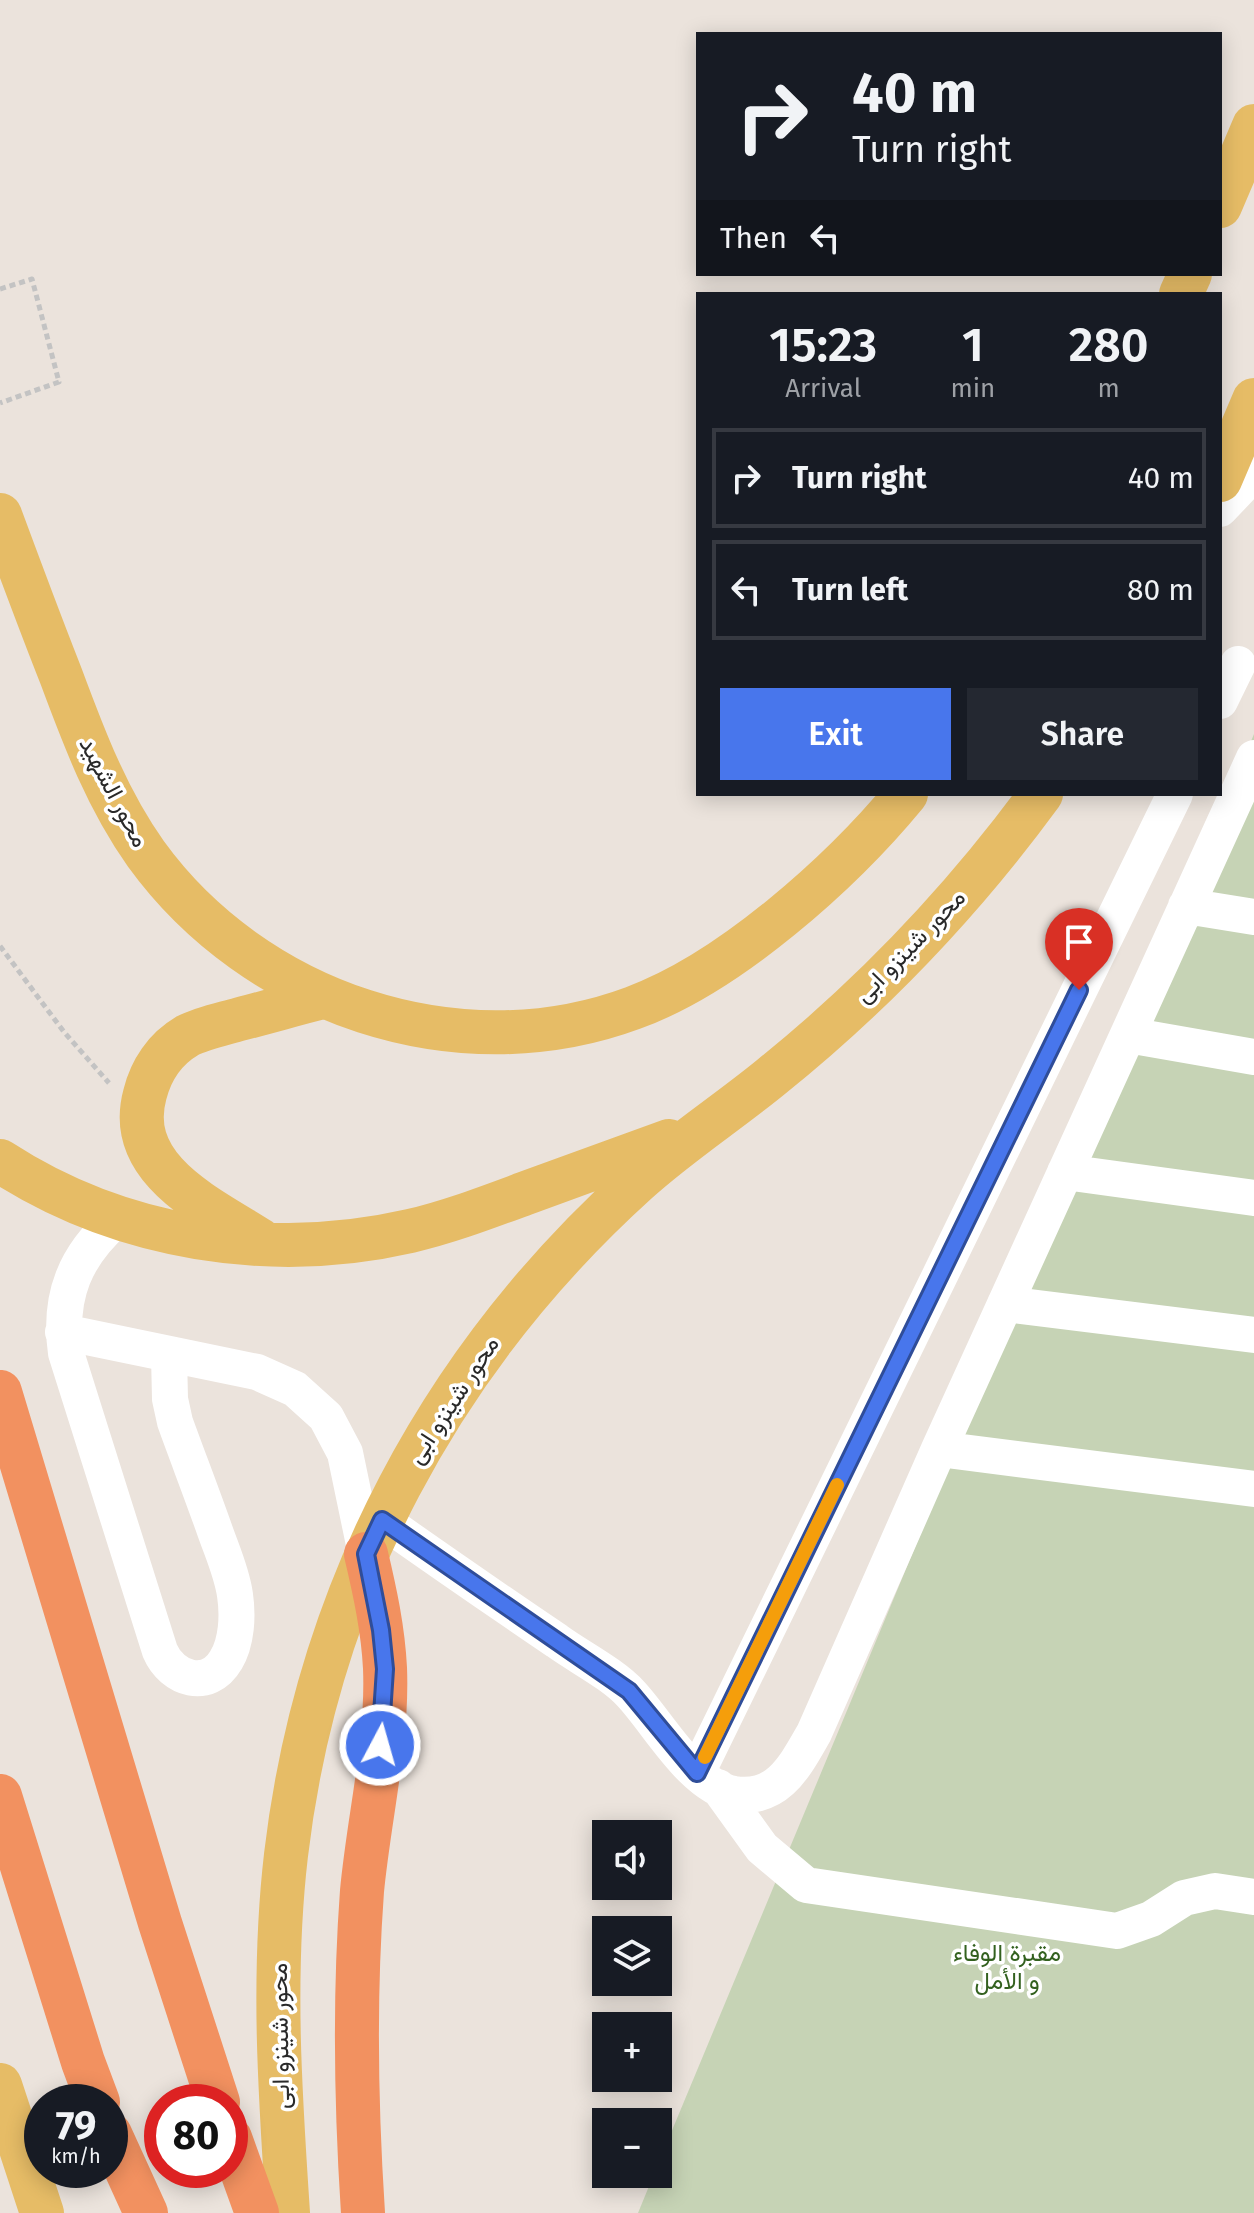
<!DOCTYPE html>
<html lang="en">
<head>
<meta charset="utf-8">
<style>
	:root { --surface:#171b24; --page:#242831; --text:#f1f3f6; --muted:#9ea1a6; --line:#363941; --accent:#4876ec }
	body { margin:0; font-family:"Fira Sans",Vazirmatn,sans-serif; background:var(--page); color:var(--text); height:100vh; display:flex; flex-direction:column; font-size:30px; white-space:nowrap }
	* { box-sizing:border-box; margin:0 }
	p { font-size:26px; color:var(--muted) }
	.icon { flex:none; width:44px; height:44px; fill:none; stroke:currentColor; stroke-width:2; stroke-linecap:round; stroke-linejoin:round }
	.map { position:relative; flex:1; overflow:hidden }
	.sheet { position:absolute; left:696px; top:292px; width:526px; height:504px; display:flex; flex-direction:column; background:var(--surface); border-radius:0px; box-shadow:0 4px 20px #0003 }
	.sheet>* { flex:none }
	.guide { position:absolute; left:696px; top:32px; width:526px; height:244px; border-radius:0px; box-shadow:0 4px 20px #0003; background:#171b24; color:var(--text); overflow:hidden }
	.buttons { position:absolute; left:592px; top:1820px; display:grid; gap:16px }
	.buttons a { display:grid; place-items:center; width:80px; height:80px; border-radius:0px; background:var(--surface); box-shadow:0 4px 20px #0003; font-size:40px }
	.speed { position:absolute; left:24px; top:2084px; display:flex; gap:16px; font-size:40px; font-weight:700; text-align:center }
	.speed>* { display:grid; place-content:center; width:104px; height:104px; border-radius:50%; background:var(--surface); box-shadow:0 4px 20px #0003; line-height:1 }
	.speed small { font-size:20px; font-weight:400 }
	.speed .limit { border:12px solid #d22; background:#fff; color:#111 }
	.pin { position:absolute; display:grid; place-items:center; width:68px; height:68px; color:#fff; margin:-82px -34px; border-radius:50% 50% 50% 0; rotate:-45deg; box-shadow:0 0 8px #0007 }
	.pin .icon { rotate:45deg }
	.me { position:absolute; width:88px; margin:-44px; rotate:6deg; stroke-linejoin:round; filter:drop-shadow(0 0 6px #0008) }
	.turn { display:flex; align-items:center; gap:28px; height:168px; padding:0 24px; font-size:36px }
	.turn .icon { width:104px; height:104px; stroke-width:2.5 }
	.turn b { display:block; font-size:56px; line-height:68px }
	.then { display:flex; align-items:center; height:76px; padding:0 24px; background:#0003; gap:16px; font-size:30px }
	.eta { display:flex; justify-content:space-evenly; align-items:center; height:136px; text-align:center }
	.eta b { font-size:48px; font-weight:600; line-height:56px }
	.cta { display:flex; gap:16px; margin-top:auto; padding:16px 24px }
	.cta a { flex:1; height:92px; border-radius:0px; background:var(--accent); color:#fff; font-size:32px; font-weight:600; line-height:92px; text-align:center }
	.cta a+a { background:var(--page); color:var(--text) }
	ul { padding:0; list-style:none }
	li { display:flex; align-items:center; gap:24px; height:100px; margin:0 16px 12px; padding:0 8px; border:4px solid var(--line); border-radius:0px }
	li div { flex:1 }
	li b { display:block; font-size:30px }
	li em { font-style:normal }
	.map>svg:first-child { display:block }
</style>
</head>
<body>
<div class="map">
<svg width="1254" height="2213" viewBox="0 0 1254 2213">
	<rect width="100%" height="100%" fill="#ebe3dc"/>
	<path fill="#c6d3b5" d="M1254 734V2213H638L654 2174H658V2164Z"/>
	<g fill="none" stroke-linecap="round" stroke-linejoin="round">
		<path stroke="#c3c3c3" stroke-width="5" stroke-dasharray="6 4" stroke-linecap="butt" d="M0 289 32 279 59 382 0 403
			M0 946 64 1032 109 1083"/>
		<path stroke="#fff" stroke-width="36" d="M1220 509 1254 473
			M1220 701 1238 664
			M1186 906 1254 917
			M1128 1035 1254 1057
			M1065 1172 1254 1198
			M118 1218C75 1255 58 1296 66 1353L160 1651C172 1679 208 1691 226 1660 237 1642 238 1615 235 1595 232 1573 222 1551 215 1531 202 1494 188 1458 175 1422L170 1399 169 1355
			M1005 1304 1254 1335
			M63 1332 257 1372 295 1389 326 1417 345 1453 366 1554
			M939 1449 1254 1489
			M382 1520C440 1561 498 1601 557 1641 579 1657 613 1674 631 1694 659 1724 692 1786 734 1794 778 1801 795 1766 814 1733L939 1449 1254 758
			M697 1773 1175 794
			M718 1787 762 1848 806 1885 1117 1931 1151 1919 1184 1898 1215 1891 1254 1897"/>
		<path stroke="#e6bc66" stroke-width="44" d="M1220 206 1254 126
			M1181 294 1190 274
			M1220 480 1254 400
			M0 515C20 569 40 623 61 676 84 738 107 799 146 854 254 1003 458 1073 633 1008 729 973 841 873 906 794
			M0 1161C120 1239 271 1263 410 1231 449 1222 488 1207 526 1193 573 1176 621 1158 669 1141
			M260 1240C209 1207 124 1170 145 1094 151 1070 165 1049 187 1036 203 1028 223 1024 240 1019 268 1012 295 1004 323 997
			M0 2085 42 2213
			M288 2213C280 2094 272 1975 286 1855 317 1592 440 1360 637 1182 679 1144 727 1113 771 1077 873 995 964 899 1041 794"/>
		<path stroke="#f29160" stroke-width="44" d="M0 1392 160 1923 218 2102
			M0 1796 83 2062 98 2102
			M110 2134 146 2213
			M230 2138 257 2213
			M363 2213C356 2106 354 1999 362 1891 369 1817 388 1742 385 1668 383 1629 375 1592 366 1554"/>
	</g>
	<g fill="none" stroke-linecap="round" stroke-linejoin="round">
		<g stroke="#2f4d99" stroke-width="20">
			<path id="route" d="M380 1745 385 1669 381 1630 366 1554 382 1520 629 1691 697 1773 1079 990"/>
		</g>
		<use href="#route" stroke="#4876ec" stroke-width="14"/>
		<path stroke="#f59e0b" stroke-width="14" d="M705 1757 837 1485"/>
	</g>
	<g text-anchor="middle" stroke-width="7" stroke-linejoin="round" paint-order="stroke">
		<g font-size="24" fill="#292929" stroke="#fff">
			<text transform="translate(114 792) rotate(62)" y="8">محور الشهيد</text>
			<text transform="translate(910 946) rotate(-46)" y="8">محور شينزو ابى</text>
			<text transform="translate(453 1400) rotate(-57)" y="8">محور شينزو ابى</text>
			<text transform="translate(280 2036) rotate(-91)" y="8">محور شينزو ابى</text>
		</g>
		<g font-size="24" fill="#33611f" stroke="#fff">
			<text x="1007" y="1961">مقبرة الوفاء<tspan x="1007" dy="28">و الأمل</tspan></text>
		</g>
	</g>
</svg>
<div class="buttons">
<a><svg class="icon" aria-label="sound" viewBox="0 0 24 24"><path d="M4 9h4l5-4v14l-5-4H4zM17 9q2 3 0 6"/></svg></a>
<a><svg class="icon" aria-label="layers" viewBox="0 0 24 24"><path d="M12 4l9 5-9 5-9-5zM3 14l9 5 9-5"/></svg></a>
<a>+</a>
<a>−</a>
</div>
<div class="speed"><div>79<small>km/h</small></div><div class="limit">80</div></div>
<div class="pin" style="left:1079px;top:990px;background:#d93025"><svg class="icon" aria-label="arrive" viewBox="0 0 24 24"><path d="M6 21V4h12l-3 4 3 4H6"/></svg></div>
<svg class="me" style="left:380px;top:1745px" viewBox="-20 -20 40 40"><circle r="17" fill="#4876ec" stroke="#fff" stroke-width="3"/><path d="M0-11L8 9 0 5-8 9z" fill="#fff"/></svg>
<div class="guide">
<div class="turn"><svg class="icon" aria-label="right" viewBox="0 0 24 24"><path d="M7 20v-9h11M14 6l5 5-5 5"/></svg><div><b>40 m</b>Turn right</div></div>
<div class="then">Then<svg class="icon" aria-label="left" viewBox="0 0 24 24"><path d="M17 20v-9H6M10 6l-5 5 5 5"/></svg></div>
</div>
<section class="sheet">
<div class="eta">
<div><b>15:23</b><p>Arrival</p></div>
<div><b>1</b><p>min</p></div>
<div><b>280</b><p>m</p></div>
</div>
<ul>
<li><svg class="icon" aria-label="right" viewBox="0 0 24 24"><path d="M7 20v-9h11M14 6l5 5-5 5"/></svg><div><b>Turn right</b></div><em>40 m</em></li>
<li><svg class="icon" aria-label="left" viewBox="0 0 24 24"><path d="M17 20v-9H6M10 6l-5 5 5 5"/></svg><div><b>Turn left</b></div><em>80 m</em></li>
</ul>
<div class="cta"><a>Exit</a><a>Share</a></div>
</section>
</div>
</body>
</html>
